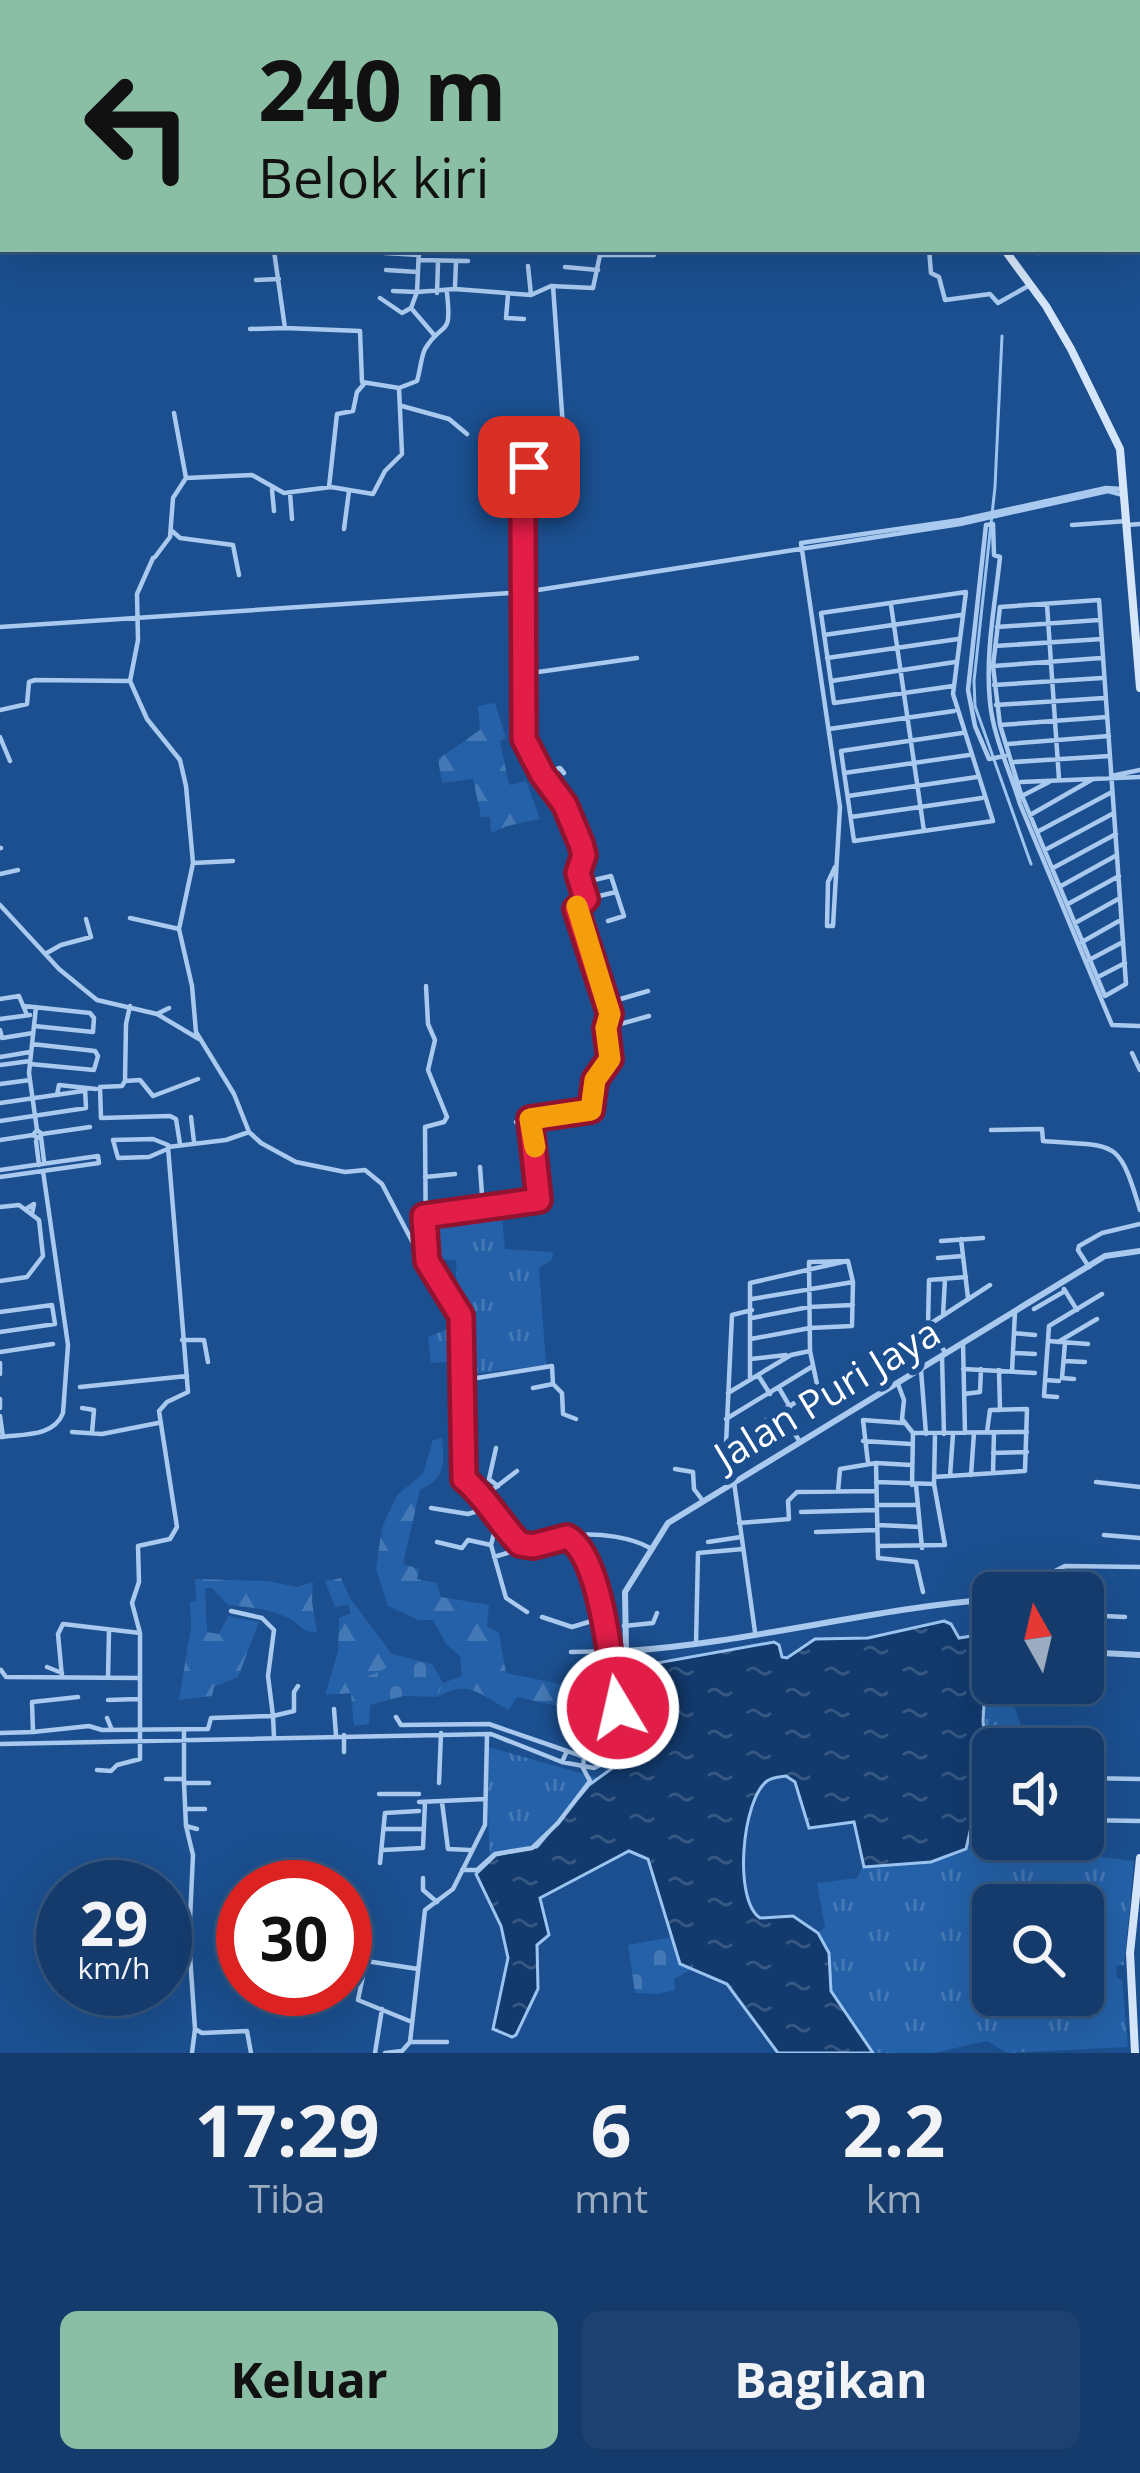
<!DOCTYPE html>
<html lang="id">
<head>
<meta charset="utf-8">
<style>
	:root { --surface:#143b6b; --page:#1d4271; --text:#f1f3f6; --muted:#9dadc1; --line:#33557e; --accent:#8abfa5 }
	body { margin:0; font-family:"Open Sans",sans-serif; background:var(--page); color:var(--text); height:100vh; display:flex; flex-direction:column; font-size:45px; white-space:nowrap }
	* { box-sizing:border-box; margin:0 }
	p { font-size:39px; color:var(--muted) }
	.icon { flex:none; width:66px; height:66px; fill:none; stroke:currentColor; stroke-width:2; stroke-linecap:round; stroke-linejoin:round }
	.map { position:relative; height:2053px; overflow:hidden }
	.sheet { display:flex; flex-direction:column; background:var(--surface); flex:1 }
	.sheet>* { flex:none }
	.guide { position:absolute; left:0px; top:0px; width:1140px; height:252px; box-shadow:0 12px 48px #0002,0 0 0 3px var(--line); background:#8abfa5; color:#111; overflow:hidden }
	.needle { width:78px; rotate:352deg }
	.tools { position:absolute; left:972px; top:1572px; display:grid; gap:24px }
	.tools a { display:grid; place-items:center; width:132px; height:132px; border-radius:18px; background:var(--surface); box-shadow:0 12px 48px #0002,0 0 0 3px var(--line); font-size:60px }
	.speed { position:absolute; left:36px; top:1860px; display:flex; gap:24px; font-size:60px; font-weight:700; text-align:center }
	.speed>* { display:grid; place-content:center; width:156px; height:156px; border-radius:50%; background:var(--surface); box-shadow:0 12px 48px #0002,0 0 0 3px var(--line); line-height:1 }
	.speed small { font-size:30px; font-weight:400 }
	.speed .limit { border:18px solid #d22; background:#fff; color:#111 }
	.pin { position:absolute; display:grid; place-items:center; width:102px; height:102px; color:#fff; margin:-51px; border-radius:24px; box-shadow:0 6px 18px #0006 }
	.me { position:absolute; width:132px; margin:-66px; rotate:351deg; stroke-linejoin:round; filter:drop-shadow(0 0 9px #0008) }
	.turn { display:flex; align-items:center; gap:42px; height:252px; padding:0 60px; font-size:54px }
	.turn .icon { width:156px; height:156px; stroke-width:2.5 }
	.turn b { display:block; font-size:84px; line-height:102px }
	.eta { display:flex; justify-content:space-evenly; align-items:center; height:204px; text-align:center }
	.eta b { font-size:72px; font-weight:700; line-height:84px }
	.action { display:flex; gap:24px; margin-top:auto; padding:24px 60px }
	.action a { flex:1; height:138px; border-radius:18px; background:var(--accent); color:#111; font-size:48px; font-weight:700; line-height:138px; text-align:center }
	.action a+a { background:var(--page); color:var(--text) }
	.map>svg:first-child { display:block }
</style>
</head>
<body>
<div class="map">
<svg width="1140" height="2053" viewBox="0 0 1140 2053">
	<defs>
		<pattern id="grass-tufts" width="24" height="20" patternUnits="userSpaceOnUse" patternTransform="scale(3)"><rect width="24" height="20" fill="#2461a8"/><path d="M3 7l-1-3M5 7V3M7 7l1-3M15 17l-1-3M17 17v-4M19 17l1-3" fill="none" stroke="#4579b5"/></pattern>
		<pattern id="forest-firs" width="22" height="20" patternUnits="userSpaceOnUse" patternTransform="scale(3)"><rect width="22" height="20" fill="#2461a8"/><path d="M5 1l3.5 6h-7zM16 11l3.5 6h-7z" fill="#4579b5"/></pattern>
		<pattern id="cemetery-stones" width="16" height="16" patternUnits="userSpaceOnUse" patternTransform="scale(3)"><rect width="16" height="16" fill="#2461a8"/><path d="M2 7V4a2 2 0 0 1 4 0v3zM10 15v-3a2 2 0 0 1 4 0v3z" fill="#4579b5"/></pattern>
		<pattern id="water-ripples" width="26" height="14" patternUnits="userSpaceOnUse" patternTransform="scale(3)"><rect width="26" height="14" fill="#123a6d"/><path d="M2 4q2-2 4 0t4 0M15 11q2-2 4 0t4 0" fill="none" stroke="#365883"/></pattern>
	</defs>
	<rect width="100%" height="100%" fill="#1b4f8f"/>
	<path fill="url(#grass-tufts)" fill-rule="evenodd" d="M501 1207 505 1249 553 1252 552 1260 539 1268 546 1365 464 1375V1361L431 1363 428 1337 458 1325 456 1260 430 1259 425 1218Z
		M993 1635V1683H1007L1024 1736 1045 1741V1749H993V1839H1074L1072 1853 1134 1861 1124 1965 1116 1966 1117 1979H1122L1128 2047 1007 2053 987 2041 933 2053H873L831 1991 829 1953 818 1933 825 1927 817 1883 857 1878 863 1866 931 1862 968 1847 987 1758 983 1721 987 1636ZM993 1905H1083V1995H993Z
		M485 1746 601 1779 537 1847 490 1860Z"/>
	<path fill="url(#forest-firs)" d="M495 703 506 738 500 741 509 785 526 781 540 819 507 826 491 833 490 817H481L473 779 442 783 438 759 480 730 478 706Z
		M442 1438C445 1463 445 1479 420 1490L403 1564 419 1569 417 1579 437 1583 441 1597 489 1605 487 1626 499 1633 506 1673 580 1688 582 1701 562 1707 517 1697 509 1710C477 1694 471 1679 437 1697L443 1683 462 1676 460 1656 446 1644 433 1620H418L388 1606 376 1569 382 1527 398 1494 423 1474 433 1440Z
		M341 1578 350 1598 392 1654 389 1667 362 1679 370 1705 369 1724 354 1726 351 1693 325 1695 338 1651 339 1618 351 1613 348 1605 335 1607 325 1581Z
		M195 1579 268 1581 297 1587 313 1582 312 1602 317 1632C302 1632 302 1626 290 1619 271 1609 249 1607 228 1605L212 1588H205L207 1632 219 1634 228 1616 259 1622 238 1677 214 1687 212 1696 179 1700 191 1627 190 1602 196 1601Z"/>
	<path fill="url(#cemetery-stones)" d="M392 1654 432 1664 443 1683 437 1697 403 1696 370 1705 362 1679 389 1667Z
		M672 1937 679 1964 692 1969 674 1979 675 1990 657 1994 635 1993 628 1945Z"/>
	<path fill="url(#water-ripples)" stroke="#9cc4f0" stroke-width="3" d="M944 1621 951 1624 959 1638 983 1634 988 1639 983 1721 987 1758 966 1849 931 1862 864 1867 854 1822 809 1828 795 1782 786 1776C779 1777 773 1777 767 1781 742 1800 733 1900 760 1918L793 1916 818 1933 829 1953 831 1991 873 2053H778L727 1984 680 1964 648 1859 629 1851 540 1898 549 1935 537 1945 538 1989 516 2035 512 2037 493 2029 508 1958 501 1926 476 1874 496 1855 537 1847 589 1785 625 1759 632 1734 635 1667 774 1642 779 1645 782 1657 787 1658 815 1639 868 1638Z"/>
	<g fill="none" stroke-linecap="round" stroke-linejoin="round">
		<path stroke="#9cc4f0" stroke-width="3" d="M1002 336 995 487 974 681 975 706 1031 864"/>
		<path stroke="#a9c9ee" stroke-width="4.5" d="M217 0V3
			M917 0V3
			M1000 0 1012 3
			M1045 0V3
			M1063 0V3
			M1081 0V3
			M666 3 667 0
			M694 3 696 0
			M1131 3 1140 2
			M1137 23H1140
			M1137 40 1140 45
			M1137 61 1140 60
			M1137 75 1140 74
			M1137 86 1140 85
			M1137 206H1140
			M383 249 385 253 419 255
			M419 249 417 292 455 289 531 295 551 286 593 288 600 255H654L655 249
			M929 249 931 273 939 277 945 300 990 294 998 303 1030 285
			M1038 249V253
			M274 251 285 328 360 331 362 382 399 388
			M419 260 468 261
			M528 266 531 295
			M565 267 598 270
			M386 270 418 272
			M256 280 279 279
			M455 286 456 262
			M553 286 565 455 556 463 529 466 523 521 524 739 542 774 565 804 581 845 584 855 578 873 592 920
			M393 291 417 292 411 308 435 336
			M437 293 438 262
			M508 295 506 318 524 319
			M380 298 402 313 411 308
			M250 329 285 328
			M402 406 449 419 467 434
			M186 478 252 475 284 493 331 487 373 494 385 471 402 454 399 388 417 381C420 372 421 357 425 349 443 319 452 340 447 293
			M329 487 337 414 353 411 357 392 364 384
			M272 490 274 511
			M290 493 292 519
			M1072 525 1127 521
			M1127 525 1140 524
			M344 529 349 491
			M171 530 180 538 233 545 239 575
			M155 557 170 537 173 498 186 478 174 413
			M153 558 137 594 138 640 130 681 147 719 180 760 186 786 193 863 179 929 192 986 196 1032 234 1094 249 1132 261 1143 296 1162 345 1172 365 1170 382 1184 413 1243 460 1310 464 1479C487 1498 498 1523 520 1544L533 1546 567 1537C602 1555 611 1669 618 1708L628 1711
			M1099 600 1126 984 1105 996 1020 791 1000 725 993 666 1000 607Z
			M891 605 924 831
			M1047 605 1059 779
			M0 627 525 592 960 524 1108 491 1123 495
			M997 627 1099 620
			M824 635 961 615
			M995 646 1102 639
			M827 658 958 639
			M993 666 1101 658
			M524 674 637 658
			M831 681 955 662
			M994 685 1102 678
			M953 686 834 703 821 613 966 592 953 694 993 821 854 841 841 751 962 733
			M996 705 1104 698
			M0 710 27 704 29 682 35 680 128 681
			M1000 725 1107 717
			M829 729 954 711
			M0 737 10 761
			M1008 744 1109 736
			M1005 756 989 759 975 726 968 690 986 525 993 524 994 555 1000 557C995 605 985 654 990 702 993 736 1010 771 1020 804L1112 1025 1140 1026
			M1014 762 1110 756
			M844 773 969 755
			M542 774 560 768 564 773
			M1111 776 1140 770
			M1021 782 1140 777
			M848 796 977 777
			M1022 796 1049 782
			M1030 815 1093 779
			M851 817 982 798
			M1037 832 1112 792
			M0 848H1
			M1045 850 1114 813
			M193 863 233 861
			M835 867 828 882 827 926H833L840 807 801 543 960 520 1106 488 1122 489
			M1053 868 1116 834
			M0 874 18 870
			M581 883 611 876 624 916 608 921
			M1061 886 1117 855
			M1068 904 1119 876
			M0 905 59 969 97 1000 157 1014 199 1039
			M130 918 179 929
			M1075 923 1120 898
			M1082 942 1119 921
			M45 954 61 945 91 937 86 919
			M1089 960 1121 943
			M1098 977 1125 963
			M426 986 428 1024 435 1040 428 1070 447 1117 444 1122 425 1127 426 1257
			M0 999 19 996 27 1015
			M607 1003 648 991
			M24 1006 90 1013 94 1018 93 1032 34 1026
			M36 1007 29 1073 37 1130
			M157 1014 169 1008
			M0 1019 30 1015
			M606 1028 649 1016
			M0 1030 2 1038 33 1033
			M1132 1053 1140 1070
			M0 1057 30 1052
			M30 1064 94 1070 98 1056 95 1051 32 1044
			M0 1065 30 1061
			M125 1081 126 1024 130 1006
			M0 1084 30 1080
			M57 1095 59 1085 96 1089
			M0 1103 83 1091
			M191 1117 194 1142
			M0 1121 86 1108 85 1088
			M516 1122 591 1110 595 1080 610 1059 606 1028 610 1014 576 909 586 899 616 892
			M37 1130 42 1134 38 1138 33 1135Z
			M991 1130 1042 1129 1043 1141C1116 1147 1118 1136 1140 1210
			M42 1134 90 1127
			M41 1137 44 1161
			M0 1140 33 1135
			M36 1141 39 1165
			M180 1144 176 1119 170 1116 101 1118 100 1087 122 1086 125 1081 140 1080 153 1096 198 1079
			M165 1150 149 1157 118 1158 113 1140 153 1139 168 1145
			M480 1167 483 1209
			M0 1170 98 1156 99 1163 0 1177
			M425 1177 455 1174
			M0 1207 19 1205 39 1220 43 1256 27 1277 0 1281
			M26 1209 34 1204 32 1214
			M424 1217 539 1200 530 1120
			M961 1239 968 1298
			M941 1241 983 1238
			M938 1258 963 1256
			M1089 1267 1078 1250 1079 1246 1102 1233 1140 1224
			M1064 1289 1077 1310
			M752 1299 853 1282
			M1034 1309 1065 1291
			M752 1310 732 1315 726 1444 818 1389 810 1351 809 1262 848 1261
			M0 1312 52 1305 55 1324 0 1332
			M943 1315 945 1279
			M752 1318 809 1307 853 1305
			M930 1324 990 1285
			M1014 1333 1035 1335
			M751 1339 810 1328 852 1326 853 1282 848 1261
			M182 1340H204L208 1362
			M1048 1341 1088 1344
			M1058 1342 1097 1319
			M963 1343 965 1433
			M1065 1343 1062 1378 1074 1379
			M0 1352 53 1344
			M945 1352 928 1326 929 1280 966 1277
			M1014 1353 1035 1354
			M942 1356 944 1434
			M751 1359 786 1355
			M1064 1361 1085 1362
			M0 1363V1374
			M963 1369 1035 1373
			M921 1370 926 1434
			M999 1370 1000 1410
			M1012 1371 1015 1312
			M758 1375 770 1394
			M464 1380 552 1366 553 1384 533 1388
			M750 1380V1283L847 1261
			M1045 1380 1059 1381
			M553 1384 562 1393 563 1414 576 1419
			M898 1384 904 1400 902 1419 913 1433 912 1485
			M80 1387 187 1376
			M779 1388 790 1407
			M728 1393 791 1355 810 1351
			M964 1394 980 1392 981 1369
			M1057 1397 1044 1396 1049 1326 1102 1294
			M0 1399V1408
			M82 1408 94 1410 92 1433
			M781 1412 800 1442
			M0 1416 3 1437
			M726 1419 813 1366
			M72 1432 102 1434 158 1423
			M913 1433 1027 1432
			M0 1437C23 1434 54 1437 63 1413L68 1345 43 1171
			M863 1441 911 1444
			M496 1448 489 1479 498 1486
			M993 1453 1027 1452
			M868 1463 863 1420 903 1423
			M876 1463 878 1558 916 1562 923 1592
			M675 1469 693 1472 694 1489 703 1501
			M993 1473 994 1432
			M971 1475 974 1433
			M950 1476 953 1434
			M934 1477 1025 1471 1027 1409 990 1410 987 1432
			M734 1482 755 1632
			M876 1482 934 1484
			M1096 1482 1140 1487
			M916 1485 922 1548
			M838 1491 840 1469 876 1463 911 1465
			M480 1492 492 1490 517 1471
			M877 1505H918
			M431 1508 468 1514 488 1508
			M801 1512 877 1510
			M739 1523 789 1519 788 1501 797 1492 876 1491
			M878 1525 920 1527
			M508 1531 494 1533 491 1545 506 1598 527 1612
			M816 1532 876 1530
			M1104 1535 1140 1538
			M437 1542 462 1548 468 1540 491 1545
			M708 1542 741 1537
			M578 1544 577 1535C599 1533 631 1537 650 1548
			M878 1546 945 1545 934 1484 935 1434
			M494 1557 523 1548
			M1011 1593 1065 1566 1140 1567
			M1083 1615 1125 1617
			M542 1617 572 1627 605 1617
			M624 1626 653 1623 657 1613
			M140 1633 132 1603 139 1582 138 1546 170 1539 177 1527 159 1411 167 1402 188 1392 168 1147 226 1140 249 1132
			M696 1644 698 1553 743 1549
			M47 1667 62 1673
			M1 1670 6 1677 140 1678
			M62 1677 58 1634 63 1624 140 1633V1759L117 1765 111 1771 97 1770
			M108 1678 109 1630
			M78 1697 32 1702 33 1732 89 1726 102 1730 208 1729 211 1718 273 1716 268 1676 274 1630 262 1618 231 1611
			M108 1700 138 1699
			M334 1709 336 1735
			M396 1717 401 1725 489 1724 567 1751 562 1762
			M107 1718 112 1730
			M0 1733 33 1732
			M344 1735V1752
			M274 1737 273 1716 294 1711V1692L298 1686
			M0 1744 491 1734 562 1762 594 1768C641 1748 627 1693 626 1651L571 1652
			M1083 1778 1140 1779
			M166 1779H184
			M184 1783V1730
			M439 1783 441 1733
			M379 1794H419
			M419 1802 485 1799
			M442 1802 448 1849 470 1850
			M185 1809H205
			M1083 1820 1140 1821
			M186 1826 193 1855 189 1941 195 2029 202 2033 247 2031 251 2053
			M197 1829 186 1826 184 1783H209
			M385 1829H421
			M383 1850 423 1848 425 1802
			M380 1863 385 1813 419 1811
			M462 1870H477L495 1854 532 1848 558 1823 590 1781 583 1768 584 1757 567 1751
			M423 1878V1890L437 1902
			M412 2022 358 2000 366 1961 418 1969
			M411 2042H447
			M192 2053 195 2029
			M375 2053 382 2009
			M385 2053 402 2051 410 2042 425 1910 453 1889 485 1825 487 1736"/>
		<path stroke="#a9c9ee" stroke-width="6" d="M993 1599C869 1609 748 1643 626 1651L625 1592 668 1523 1105 1256 1140 1251
			M1083 1652 1140 1655"/>
		<path stroke="#d6e6fa" stroke-width="8" d="M636 0V3
			M1004 249 1046 306 1071 349 1120 449 1140 688
			M1135 2053 1130 1953 1140 1858"/>
	</g>
	<g fill="none" stroke-linecap="round" stroke-linejoin="round">
		<g stroke="#92132f" stroke-width="30">
			<path id="route" d="M529 467 523 520 524 739 542 774 565 805 581 844 584 855 578 873 586 899 576 909 610 1014 606 1028 610 1059 595 1080 591 1110 530 1119 539 1200 424 1216 427 1261 461 1316 464 1479C487 1498 499 1523 520 1544L533 1546 567 1537C602 1555 611 1670 618 1708"/>
		</g>
		<use href="#route" stroke="#e11d48" stroke-width="21"/>
		<path stroke="#f59e0b" stroke-width="21" d="M535 1147 530 1119 591 1110 595 1080 610 1059 606 1028 610 1014 577 906"/>
	</g>
	<g text-anchor="middle" stroke-width="12" stroke-linejoin="round" paint-order="stroke">
		<g font-size="39" fill="#fff" stroke="#1b4f8f">
			<text transform="translate(827 1394) rotate(-31)" y="14">Jalan Puri Jaya</text>
		</g>
	</g>
</svg>
<div class="tools">
<a><svg class="needle" viewBox="-14 -14 28 28"><path d="M0-13l5 13h-10z" fill="#e53935"/><path d="M0 13l5-13h-10z" fill="#9dadc1"/></svg></a>
<a><svg class="icon" aria-label="sound" viewBox="0 0 24 24"><path d="M4 9h4l5-4v14l-5-4H4zM17 9q2 3 0 6"/></svg></a>
<a><svg class="icon" aria-label="search" viewBox="0 0 24 24"><circle cx="10" cy="10" r="6"/><path d="M15 15l6 6"/></svg></a>
</div>
<div class="speed"><div>29<small>km/h</small></div><div class="limit">30</div></div>
<div class="pin" style="left:529px;top:467px;background:#d93025"><svg class="icon" aria-label="arrive" viewBox="0 0 24 24"><path d="M6 21V4h12l-3 4 3 4H6"/></svg></div>
<svg class="me" style="left:618px;top:1708px" viewBox="-20 -20 40 40"><circle r="17" fill="#e11d48" stroke="#fff" stroke-width="3"/><path d="M0-11L8 9 0 5-8 9z" fill="#fff"/></svg>
<div class="guide">
<div class="turn"><svg class="icon" aria-label="left" viewBox="0 0 24 24"><path d="M17 20v-9H6M10 6l-5 5 5 5"/></svg><div><b>240 m</b>Belok kiri</div></div>
</div>
</div>
<section class="sheet">
<div class="eta">
<div><b>17:29</b><p>Tiba</p></div>
<div><b>6</b><p>mnt</p></div>
<div><b>2.2</b><p>km</p></div>
</div>
<div class="action"><a>Keluar</a><a>Bagikan</a></div>
</section>
</body>
</html>
